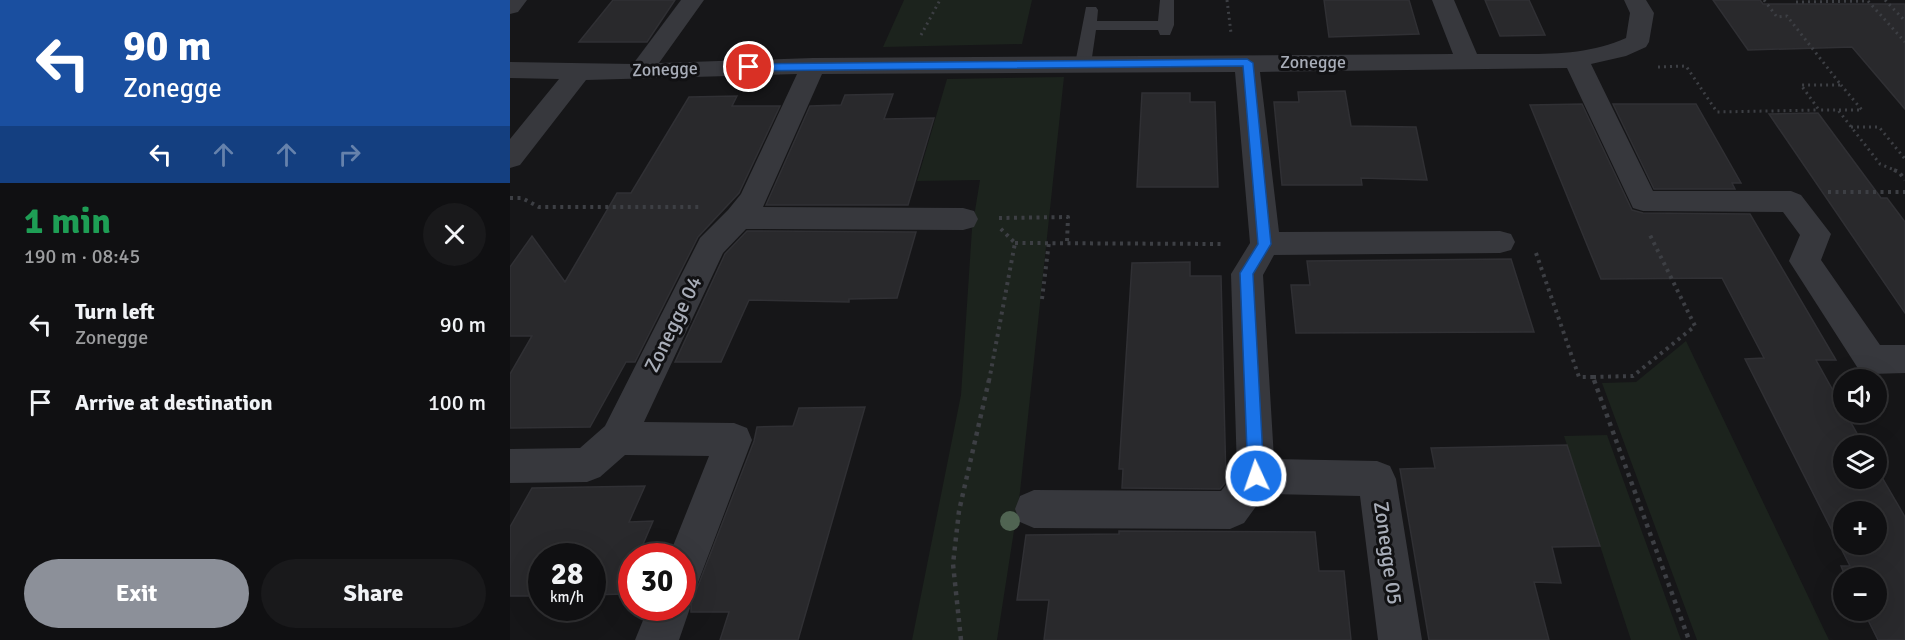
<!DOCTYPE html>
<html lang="en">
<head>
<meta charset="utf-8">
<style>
	:root { --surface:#101012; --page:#19191b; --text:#f1f3f6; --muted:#9c9d9f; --line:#303032; --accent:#8c9099 }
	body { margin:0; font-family:Signika,sans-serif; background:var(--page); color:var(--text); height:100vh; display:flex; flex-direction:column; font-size:22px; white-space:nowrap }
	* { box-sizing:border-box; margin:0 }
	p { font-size:20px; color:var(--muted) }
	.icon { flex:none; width:33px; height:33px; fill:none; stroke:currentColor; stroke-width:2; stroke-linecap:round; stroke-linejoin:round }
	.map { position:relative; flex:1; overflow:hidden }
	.panel { display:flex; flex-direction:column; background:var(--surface); width:510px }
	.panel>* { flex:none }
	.guide { background:#1a4fa0; color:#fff; overflow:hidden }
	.buttons { position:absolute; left:1323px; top:369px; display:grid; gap:12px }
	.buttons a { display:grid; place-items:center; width:54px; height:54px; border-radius:50%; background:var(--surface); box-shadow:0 6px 24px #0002,0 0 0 2px var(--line); font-size:30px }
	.speed { position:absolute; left:18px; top:543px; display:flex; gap:12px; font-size:30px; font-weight:700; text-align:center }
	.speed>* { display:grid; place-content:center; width:78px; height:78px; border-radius:50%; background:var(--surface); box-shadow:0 6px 24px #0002,0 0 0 2px var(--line); line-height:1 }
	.speed small { font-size:15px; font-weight:400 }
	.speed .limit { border:9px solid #d22; background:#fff; color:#111 }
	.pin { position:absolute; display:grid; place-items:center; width:51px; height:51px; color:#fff; margin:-26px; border:3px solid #fff; border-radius:50%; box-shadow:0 2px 6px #0007 }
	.me { position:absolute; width:66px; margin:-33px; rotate:357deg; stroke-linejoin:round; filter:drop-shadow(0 0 4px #0008) }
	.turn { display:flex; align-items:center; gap:21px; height:126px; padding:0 24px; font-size:27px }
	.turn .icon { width:78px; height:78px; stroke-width:2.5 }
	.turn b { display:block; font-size:42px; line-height:51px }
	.lanes { display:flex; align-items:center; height:57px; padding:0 24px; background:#0003; justify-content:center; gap:30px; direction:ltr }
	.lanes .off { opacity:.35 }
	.round { display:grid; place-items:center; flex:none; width:63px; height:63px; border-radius:32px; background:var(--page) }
	.head { display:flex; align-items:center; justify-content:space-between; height:102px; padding:0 24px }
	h1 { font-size:36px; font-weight:700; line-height:45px; color:#1e9e55 }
	.action { display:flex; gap:12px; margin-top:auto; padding:12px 24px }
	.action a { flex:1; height:69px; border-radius:36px; background:var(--accent); color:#fff; font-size:24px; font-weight:700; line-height:69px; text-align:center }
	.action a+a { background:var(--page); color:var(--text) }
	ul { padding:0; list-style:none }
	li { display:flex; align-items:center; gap:18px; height:78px; padding:0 24px }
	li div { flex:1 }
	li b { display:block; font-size:22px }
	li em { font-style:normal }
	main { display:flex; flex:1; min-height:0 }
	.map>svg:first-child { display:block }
</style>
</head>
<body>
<main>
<section class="panel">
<div class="guide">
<div class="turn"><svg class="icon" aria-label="left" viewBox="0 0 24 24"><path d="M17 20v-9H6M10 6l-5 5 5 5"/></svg><div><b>90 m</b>Zonegge</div></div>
<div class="lanes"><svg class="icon" aria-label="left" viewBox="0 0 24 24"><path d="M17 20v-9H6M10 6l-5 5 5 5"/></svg><svg class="icon off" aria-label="ahead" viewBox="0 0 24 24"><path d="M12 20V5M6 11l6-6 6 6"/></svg><svg class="icon off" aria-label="ahead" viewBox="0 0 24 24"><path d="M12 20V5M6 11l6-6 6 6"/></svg><svg class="icon off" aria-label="right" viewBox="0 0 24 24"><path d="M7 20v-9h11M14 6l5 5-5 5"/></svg></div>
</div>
<div class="head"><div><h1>1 min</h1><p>190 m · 08:45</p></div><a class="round"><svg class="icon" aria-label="close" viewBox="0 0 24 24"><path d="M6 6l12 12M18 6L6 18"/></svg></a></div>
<ul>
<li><svg class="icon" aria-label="left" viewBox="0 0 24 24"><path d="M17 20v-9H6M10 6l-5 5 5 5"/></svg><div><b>Turn left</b><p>Zonegge</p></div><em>90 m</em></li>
<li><svg class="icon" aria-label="arrive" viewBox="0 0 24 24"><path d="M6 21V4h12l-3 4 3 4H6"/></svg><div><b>Arrive at destination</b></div><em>100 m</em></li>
</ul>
<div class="action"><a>Exit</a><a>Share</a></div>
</section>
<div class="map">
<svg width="1395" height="640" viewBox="0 0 1395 640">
	<rect width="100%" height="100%" fill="#161618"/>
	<path fill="#1c231d" d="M394 0H522L512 44 373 47Z
		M554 77 510 492 487 640H402L451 395 462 229 470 180 407 181 437 79Z
		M1176 341 1319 640H1187L1092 383 1126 382Z
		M1097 435 1171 640H1121L1054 436Z"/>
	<path fill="#29292c" stroke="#303034" stroke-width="1.5" fill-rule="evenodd" d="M103 0H165L137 42H69Z
		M814 0H899L909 34 819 37Z
		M975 0H1019L1035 35 990 36Z
		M1203 0H1250L1253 4H1395V109L1342 47 1238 50Z
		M835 91 841 126 906 127 917 180 851 178 852 185H772L764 102H789L788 92Z
		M632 93H680V102H705L708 187H627Z
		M383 94 374 119 424 118 398 205H256L300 106 331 105 335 95Z
		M227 96 222 106H270L229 193 188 237 125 362H116L80 427 0 428V374L22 336H0V267L22 236 55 282 107 193H121L179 97Z
		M1072 104 1122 210 1133 213 1240 214 1326 360H1306L1354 446H1334V478H1366V467L1395 517V640H1368L1353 610H1366V578H1336L1331 566H1340L1235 359 1254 358 1212 278 1091 279 1020 105ZM1334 512H1366V544H1334Z
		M1103 104H1186L1231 183H1222L1225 189H1144Z
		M1308 113 1371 198H1377L1395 222V313L1259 114Z
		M237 231 406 232 387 298 339 299V302L239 300 211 362H165L215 254Z
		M1001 259 1024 332 786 333 781 285H800L797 261Z
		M680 262V276H711L716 482 710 489 612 488 613 469H609L622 263Z
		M355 407 288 640H210L219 612H181V604L244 441 247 427 283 426 289 408Z
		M1057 445 1090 546 1042 547 1051 583 1024 582 1039 640H919L890 469 925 468 921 448Z
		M135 486 119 522 143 521 128 556H122V571L112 594 82 595V556H32V596H0V527L22 488Z
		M609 531 805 532 809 571H834L841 640H534L539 600H507L516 535 609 534Z"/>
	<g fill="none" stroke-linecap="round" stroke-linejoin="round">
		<path stroke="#3d3f44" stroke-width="3" stroke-dasharray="2 4" stroke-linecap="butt" d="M717 0 721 33
			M1254 0 1267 17 1277 16 1331 85H1291L1309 110H1328L1370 164 1387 171
			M1375 0 1395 21
			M1358 1 1395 42
			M1286 2 1358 1
			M411 35 430 0
			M1148 67 1176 66 1207 112 1308 110
			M1329 110H1352L1331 85
			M1341 127H1369L1395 159"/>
		<path stroke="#3d3f44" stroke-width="4" stroke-dasharray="3 4.5" stroke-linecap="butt" d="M1384 170 1389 172 1395 180
			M1318 192H1395
			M0 198H12L29 207H189
			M489 218 558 217 557 242
			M505 243 712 244
			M1026 253 1069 377H1083L1085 381
			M532 299 539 242
			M1083 377 1123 376 1185 326 1140 235
			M479 381 505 243 488 226"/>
		<path stroke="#3d3f44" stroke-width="4.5" stroke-dasharray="4 5" stroke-linecap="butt" d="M1084 380 1179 640
			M451 640 443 564 449 511 479 380"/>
		<path fill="#37383d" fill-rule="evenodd" d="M650 0H664V25L660 35H650L648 30H586L581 64 579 67H567L565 64 576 7H586L588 10 587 21H648Z"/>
		<path fill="#37383d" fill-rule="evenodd" d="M0 0H17L8 12 0 14Z
			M171 0H194L149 63 303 58 943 54 922 0H944L967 54C1017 53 1070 59 1116 38L1120 13 1114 0H1136L1144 13 1139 42 1136 47 1116 56 1081 64 1143 191H1281L1291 195 1321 234 1311 260 1370 345H1395V373L1361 374 1349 370 1279 261 1290 235 1273 212 1133 211 1123 208 1057 68 750 72 769 232 990 231 1001 234 1005 242 1001 250 990 253 764 255 753 275 764 459 867 461 880 466 886 479 912 640H868L850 496 755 494 734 523 720 529 524 528 510 522 505 509 510 496 524 490 711 491 727 471 721 274 740 243 725 72 312 74 253 207 453 208 464 211 468 219 464 227 453 230 236 229 213 253 134 422 224 423 237 428 242 440 186 588 174 594 180 608 169 640H125L138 608H172V556H159L199 456 115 455 90 477 77 482 0 483V449L70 448 95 426 190 238 218 210 231 194 287 74 76 80 10 165 0 168V139L49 79 0 78V62L123 64Z"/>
	</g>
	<circle fill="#506452" cx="500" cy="521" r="10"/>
	<path fill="#1a73e8" stroke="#114b97" stroke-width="1.5" d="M737 59 743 63 761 244 743 274 754 476 751 481 746 483 740 481 738 476 730 273 748 244 733 66 239 71 233 67 239 64Z"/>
	<g text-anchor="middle" stroke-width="6" stroke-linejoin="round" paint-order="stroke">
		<g font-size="18" fill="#a8adb8" stroke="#111113">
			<text x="803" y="68">Zonegge</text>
			<text transform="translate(155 69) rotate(-2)" y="6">Zonegge</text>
		</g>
		<g font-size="21" fill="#a8adb8" stroke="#111113">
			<text transform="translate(163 324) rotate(-64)" y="7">Zonegge 04</text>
			<text transform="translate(878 553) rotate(82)" y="7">Zonegge 05</text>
		</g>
	</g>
</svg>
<div class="buttons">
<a><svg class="icon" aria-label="sound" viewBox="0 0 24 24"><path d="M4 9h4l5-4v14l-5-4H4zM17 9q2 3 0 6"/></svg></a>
<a><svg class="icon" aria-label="layers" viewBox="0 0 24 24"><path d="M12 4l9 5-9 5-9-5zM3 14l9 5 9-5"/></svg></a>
<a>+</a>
<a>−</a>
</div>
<div class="speed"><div>28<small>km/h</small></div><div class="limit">30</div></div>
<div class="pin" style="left:239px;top:67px;background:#d93025"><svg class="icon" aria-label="arrive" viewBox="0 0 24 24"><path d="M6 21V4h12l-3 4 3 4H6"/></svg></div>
<svg class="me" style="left:746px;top:476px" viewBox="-20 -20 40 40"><circle r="17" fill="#1a73e8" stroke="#fff" stroke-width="3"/><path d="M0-11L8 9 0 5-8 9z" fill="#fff"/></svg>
</div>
</main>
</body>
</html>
